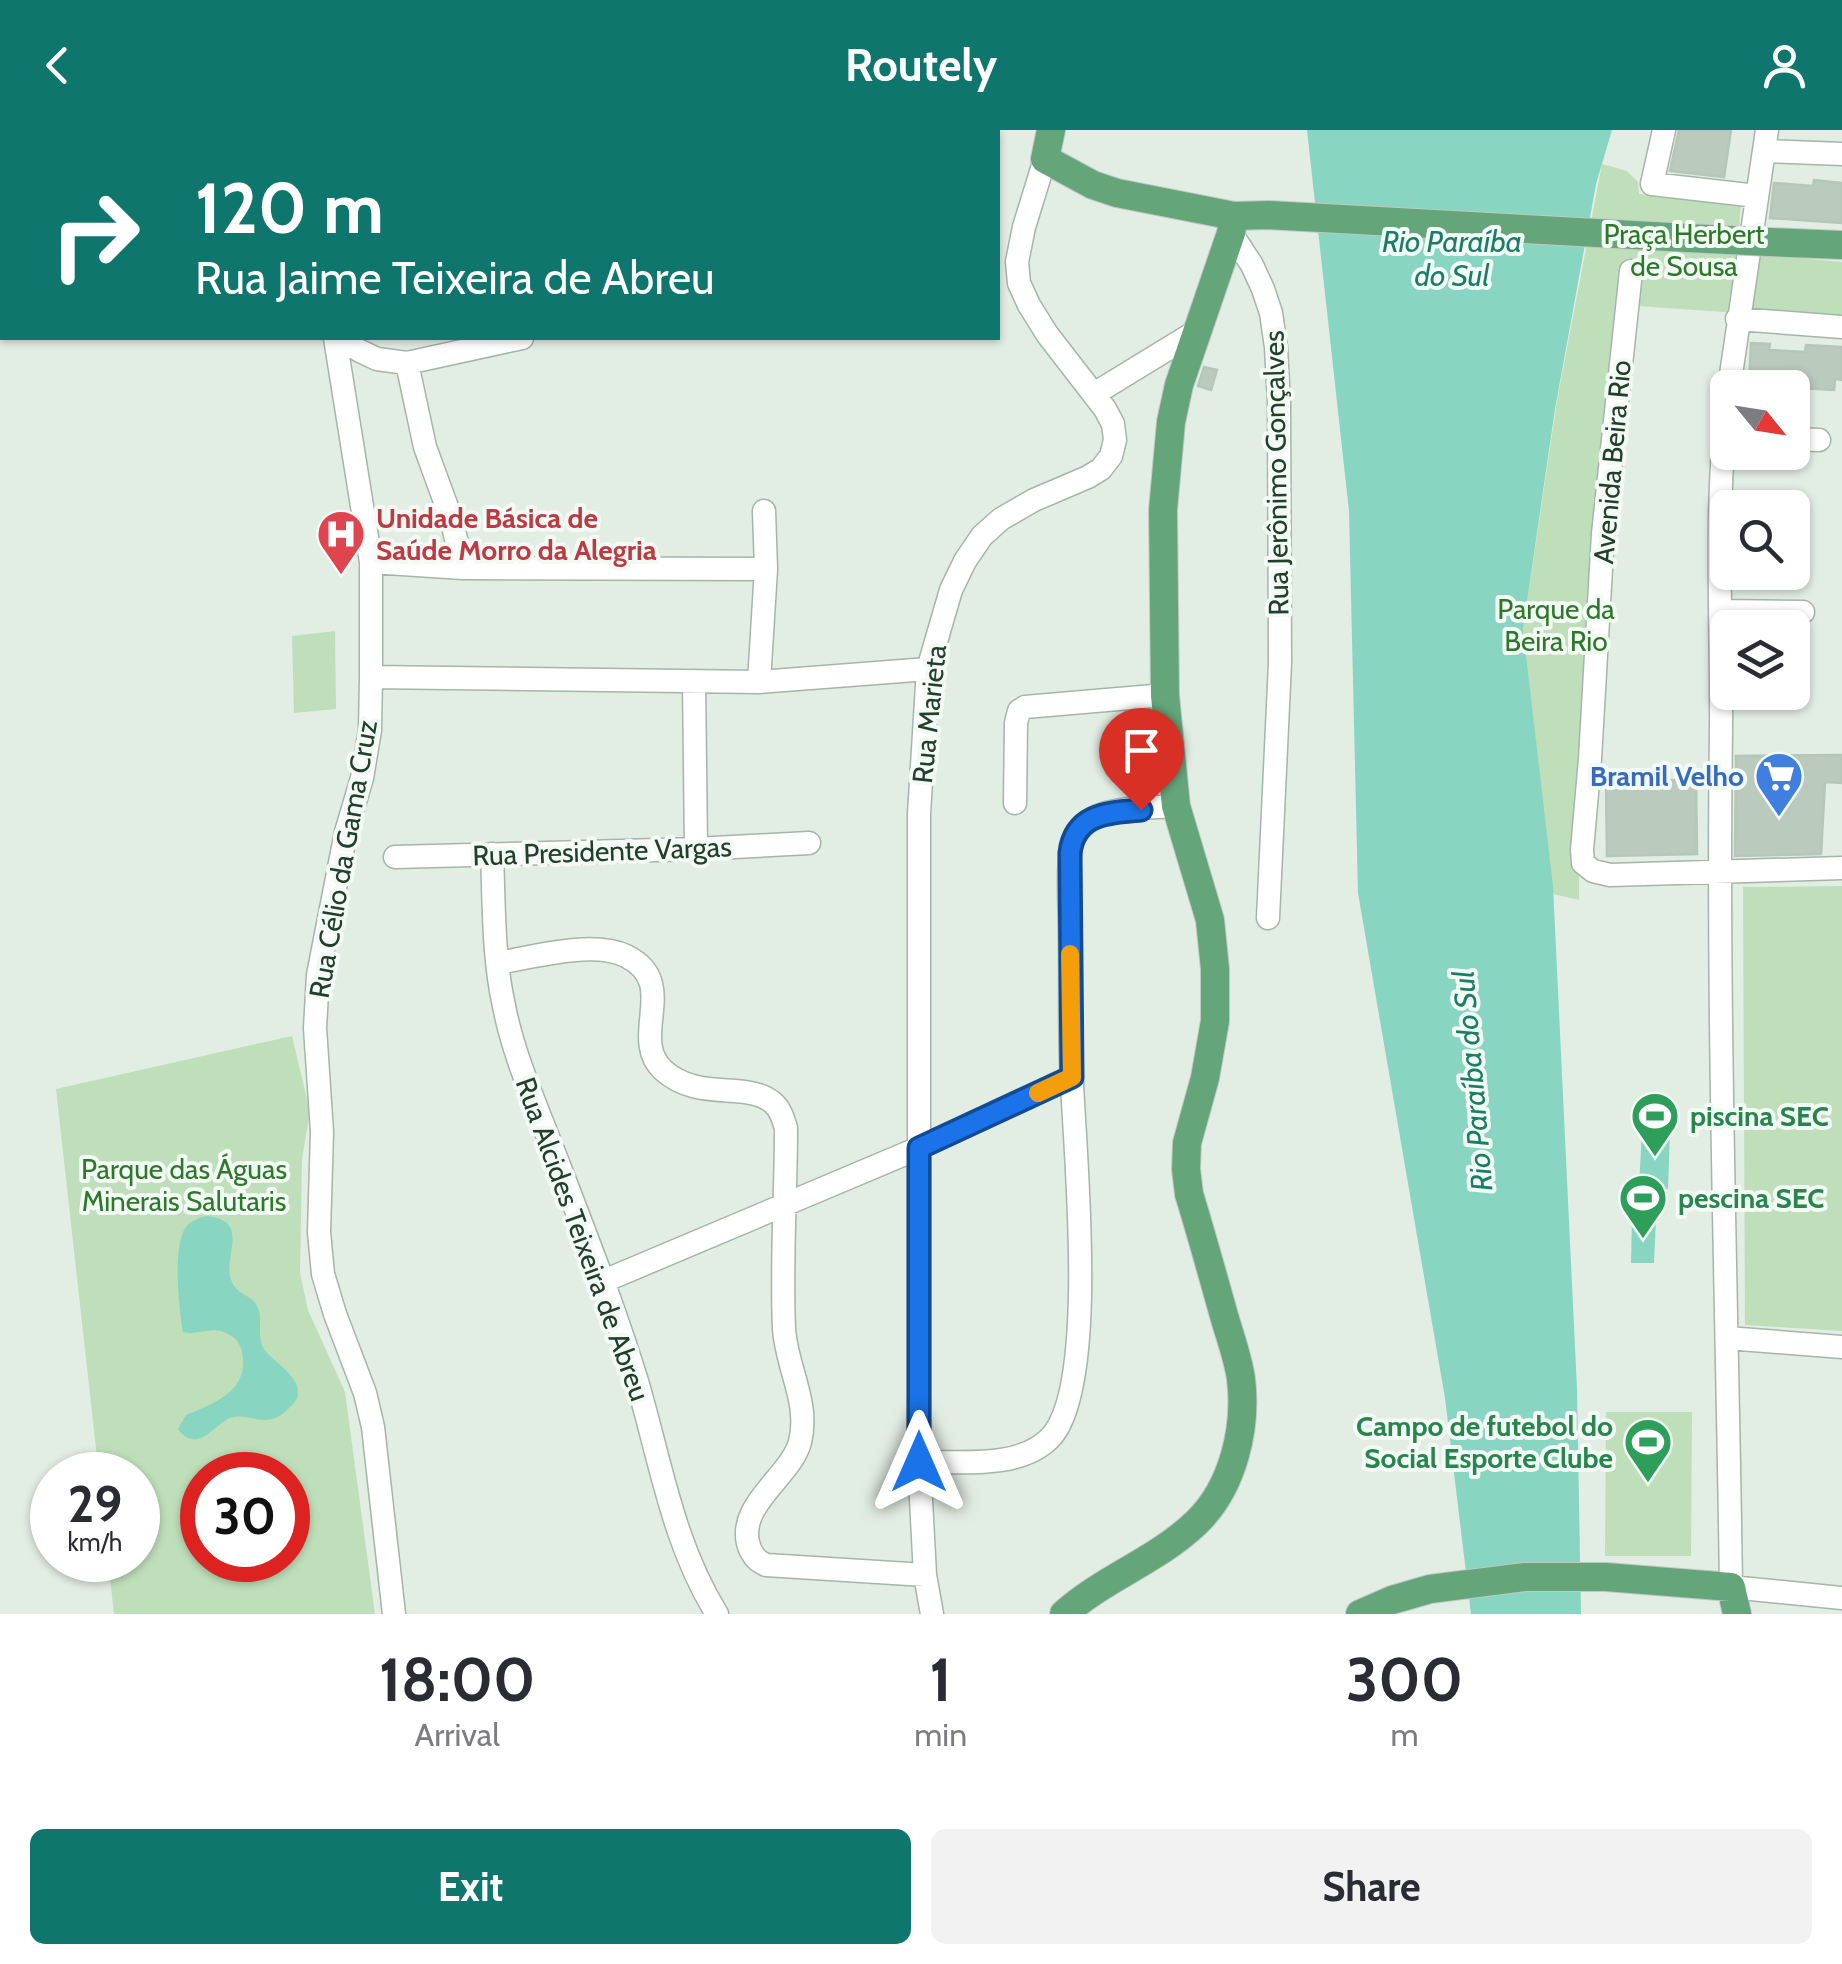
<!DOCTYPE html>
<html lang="en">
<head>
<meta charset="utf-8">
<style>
	:root { --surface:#fff; --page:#f2f2f3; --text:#2b2b33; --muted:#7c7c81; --accent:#0f766e }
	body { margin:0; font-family:Cabin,sans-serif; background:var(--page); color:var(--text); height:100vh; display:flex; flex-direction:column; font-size:38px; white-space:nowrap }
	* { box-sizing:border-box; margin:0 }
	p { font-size:32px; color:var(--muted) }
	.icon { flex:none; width:55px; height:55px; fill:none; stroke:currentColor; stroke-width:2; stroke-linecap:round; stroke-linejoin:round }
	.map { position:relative; height:1484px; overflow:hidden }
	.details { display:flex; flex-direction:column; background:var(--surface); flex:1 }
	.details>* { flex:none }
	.guide { position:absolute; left:0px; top:0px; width:1000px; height:210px; box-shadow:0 2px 8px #0004; background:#0f766e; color:#fff; overflow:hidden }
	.needle { width:65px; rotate:120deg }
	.buttons { position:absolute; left:1710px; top:240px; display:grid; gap:20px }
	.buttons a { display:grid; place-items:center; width:100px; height:100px; border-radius:15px; background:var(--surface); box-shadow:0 2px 8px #0004; font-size:50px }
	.speed { position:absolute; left:30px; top:1322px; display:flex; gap:20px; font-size:50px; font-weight:700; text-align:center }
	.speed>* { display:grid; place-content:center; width:130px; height:130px; border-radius:50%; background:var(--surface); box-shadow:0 2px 8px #0004; line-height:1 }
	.speed small { font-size:25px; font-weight:400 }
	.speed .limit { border:15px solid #d22; background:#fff; color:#111 }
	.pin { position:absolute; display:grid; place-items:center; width:85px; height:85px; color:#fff; margin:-102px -42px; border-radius:50% 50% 50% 0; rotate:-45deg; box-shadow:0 0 10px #0007 }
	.pin .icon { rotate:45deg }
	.me { position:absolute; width:110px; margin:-55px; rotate:0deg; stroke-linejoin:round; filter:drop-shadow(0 0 8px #0008) }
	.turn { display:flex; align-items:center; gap:35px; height:210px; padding:0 30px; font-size:45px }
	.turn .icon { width:130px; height:130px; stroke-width:2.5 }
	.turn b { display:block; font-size:70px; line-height:85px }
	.eta { display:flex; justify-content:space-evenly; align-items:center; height:170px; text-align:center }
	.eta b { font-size:60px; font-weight:800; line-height:70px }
	.button { display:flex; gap:20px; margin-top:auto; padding:20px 30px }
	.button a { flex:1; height:115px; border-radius:15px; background:var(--accent); color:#fff; font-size:40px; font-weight:800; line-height:115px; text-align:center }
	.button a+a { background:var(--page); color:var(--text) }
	header { display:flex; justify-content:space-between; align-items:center; height:130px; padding:0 30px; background:var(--accent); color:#fff; font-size:45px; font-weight:800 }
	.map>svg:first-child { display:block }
</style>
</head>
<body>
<header><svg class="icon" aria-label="back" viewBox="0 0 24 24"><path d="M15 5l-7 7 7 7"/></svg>Routely<svg class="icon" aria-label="person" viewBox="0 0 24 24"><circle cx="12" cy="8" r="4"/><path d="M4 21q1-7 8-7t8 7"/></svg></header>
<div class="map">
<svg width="1842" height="1484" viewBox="0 0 1842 1484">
	<rect width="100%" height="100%" fill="#e2ede4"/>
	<path fill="#bfdfba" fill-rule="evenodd" d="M1602 34 1627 41 1638 52 1639 64 1741 73 1737 122 1842 132V190L1622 175 1579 733V770L1553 764 1523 499 1557 271Z
		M335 501 336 579 294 583 292 506Z
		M1842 756V1201L1745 1195 1743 757Z
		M292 906 310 982 302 1029 300 1143 308 1180 345 1262 375 1484H114L108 1430H138V1345H99L56 959ZM202 1345H288V1430H202Z
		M1606 1282H1692L1691 1426H1605Z"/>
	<path fill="#88d5c1" d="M1307 0H1612L1596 54 1555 279 1523 499 1553 756 1577 1259 1581 1484H1471L1445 1268 1358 763 1349 381Z
		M1642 999 1670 1000 1668 1059 1639 1058Z
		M207 1086C254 1091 219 1130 233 1154 238 1164 251 1166 256 1174 265 1187 255 1205 264 1219 274 1233 304 1248 297 1268 295 1273 291 1276 287 1280 264 1303 243 1276 223 1292 208 1303 195 1321 178 1299L186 1285C215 1273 250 1261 242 1222 240 1213 236 1208 228 1204 212 1195 199 1206 183 1202 179 1180 172 1116 186 1097 192 1090 199 1088 207 1086Z
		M1632 1089H1656L1654 1133H1631Z"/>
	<path fill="#bacbbe" stroke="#b4c7b8" stroke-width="2.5" d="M1679 0H1731L1724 47 1670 41Z
		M1814 50 1842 53V93L1770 88 1774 53 1813 56Z
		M1751 213 1770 214 1769 220 1805 222 1806 215 1842 217V250L1835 249 1834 260 1749 255Z
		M1204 237 1217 240 1211 260 1198 256Z
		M1842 625V653L1825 652 1821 724 1735 726 1736 626Z
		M1696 650 1697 724 1607 726 1606 651Z"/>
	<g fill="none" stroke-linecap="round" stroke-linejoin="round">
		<g stroke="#a4b5a9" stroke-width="25">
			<path id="minor" d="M300 0V2
				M1664 0 1652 54 1757 66
				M577 2 579 0
				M921 2 925 0
				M1764 21 1842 24
				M1231 103 1252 135 1263 159 1271 183 1276 217 1279 273 1280 533 1268 788
				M1631 141 1603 404 1590 629 1582 720 1583 733 1593 741 1610 745 1842 738
				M1737 189 1842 197
				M335 208 371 432V547L370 600 362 648 346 702 318 845 315 898 322 1002 319 1102 323 1144 335 1184 365 1263 373 1297 394 1484
				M339 208 360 221 377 229 407 233 522 208
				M407 233 425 317 451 388 463 438
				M1729 258 1767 0
				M1094 264 1197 201
				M1728 267C1714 378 1722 489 1721 600 1717 886 1727 1171 1731 1457L1842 1468
				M1792 309 1819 310
				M371 432 463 438 766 439
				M1720 481 1803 482
				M371 547 759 552 928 539
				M694 551 696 719
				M759 552 766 439 764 381
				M1015 673 1016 593 1019 581 1025 577 1165 565
				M492 724C494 774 493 827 504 876 513 923 533 968 550 1012 580 1090 611 1168 636 1248 660 1328 672 1412 717 1484
				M395 727 696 719 809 713
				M498 833C533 827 593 810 626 826 681 853 628 907 663 940 698 972 746 951 772 972 780 978 783 988 786 998 786 1065 781 1132 784 1198 786 1237 810 1272 800 1312 791 1347 733 1377 750 1419 754 1427 757 1431 766 1435L925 1445
				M604 1151 919 1018 1071 947
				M1727 1208 1842 1217
				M919 1332C959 1331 1020 1340 1051 1307 1098 1255 1075 1026 1072 953 1069 905 1071 856 1070 807 1070 777 1067 745 1071 716 1082 673 1142 679 1176 676
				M932 1484 925 1445 919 1332V684L928 539 951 460 965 431 982 406 1001 389 1034 370 1088 347 1101 339 1111 326 1115 310 1113 294 1105 279 1047 204 1029 175 1019 153 1017 132 1024 97 1045 29"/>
		</g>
		<g stroke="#c1c9c4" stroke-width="30">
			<path id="major" d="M1051 0 1045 29 1093 55 1117 63 1234 86 1268 85 1688 108
				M1769 112 1842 115
				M1064 1484C1104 1448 1158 1430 1197 1392 1233 1357 1247 1298 1241 1249 1238 1227 1229 1204 1223 1182 1212 1143 1201 1103 1189 1064L1186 1039 1187 1013 1205 948 1215 891V839L1210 790 1176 676 1165 565 1163 380 1171 292 1179 255 1231 103 1234 86
				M1360 1484 1392 1470 1430 1459 1525 1447H1606L1731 1457 1737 1484"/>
		</g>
		<use href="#minor" stroke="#fff" stroke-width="22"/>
		<use href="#major" stroke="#65a57a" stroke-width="28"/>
		<g stroke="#c1c9c4" stroke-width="30" stroke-linecap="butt">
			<path id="major-bridge" d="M1688 108 1769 112"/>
		</g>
		<use href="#major-bridge" stroke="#65a57a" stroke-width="28"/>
	</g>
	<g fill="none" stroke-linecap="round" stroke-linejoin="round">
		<g stroke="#114b97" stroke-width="25">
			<path id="route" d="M919 1332V1018L1072 947 1070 723C1075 683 1108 683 1141 680"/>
		</g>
		<use href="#route" stroke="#1a73e8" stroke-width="18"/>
		<path stroke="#f59e0b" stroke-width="18" d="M1038 963 1072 947 1070 824"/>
	</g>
	<defs>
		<g id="hospital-pin" transform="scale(2.5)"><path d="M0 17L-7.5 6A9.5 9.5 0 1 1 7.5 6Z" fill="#e0444e" stroke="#f3f9f4"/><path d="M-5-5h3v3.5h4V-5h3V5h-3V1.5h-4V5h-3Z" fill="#fff"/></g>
		<g id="supermarket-pin" transform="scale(2.5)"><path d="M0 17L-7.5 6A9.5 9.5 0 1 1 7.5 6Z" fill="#3f7fe0" stroke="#f3f9f4"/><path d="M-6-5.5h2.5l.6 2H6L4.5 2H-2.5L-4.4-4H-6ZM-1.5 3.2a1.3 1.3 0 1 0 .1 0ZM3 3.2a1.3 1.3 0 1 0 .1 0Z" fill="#fff"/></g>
		<g id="stadium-pin" transform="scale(2.5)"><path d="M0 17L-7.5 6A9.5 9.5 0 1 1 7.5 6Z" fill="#2e9e5b" stroke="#f3f9f4"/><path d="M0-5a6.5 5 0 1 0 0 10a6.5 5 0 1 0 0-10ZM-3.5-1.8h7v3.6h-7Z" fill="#fff"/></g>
	</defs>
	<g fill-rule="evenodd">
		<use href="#hospital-pin" x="341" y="404"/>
		<use href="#supermarket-pin" x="1779" y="646"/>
		<use href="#stadium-pin" x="1655" y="986"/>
		<use href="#stadium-pin" x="1643" y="1068"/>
		<use href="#stadium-pin" x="1648" y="1312"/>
	</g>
	<g text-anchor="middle" stroke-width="8" stroke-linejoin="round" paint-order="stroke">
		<g font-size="28" fill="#2b7929" stroke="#f3f9f4">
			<text x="1684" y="114">Praça Herbert<tspan x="1684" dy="32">de Sousa</tspan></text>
			<text x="1556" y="489">Parque da<tspan x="1556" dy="32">Beira Rio</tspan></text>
			<text x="184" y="1049">Parque das Águas<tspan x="184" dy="32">Minerais Salutaris</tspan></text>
		</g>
		<g font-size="28" fill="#213f2b" stroke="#f3f9f4">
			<text transform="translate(1612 332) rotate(-85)" y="10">Avenida Beira Rio</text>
			<text transform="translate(1276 343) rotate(-91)" y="10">Rua Jerônimo Gonçalves</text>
			<text transform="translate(929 584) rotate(-84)" y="10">Rua Marieta</text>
			<text transform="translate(602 721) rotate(-2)" y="10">Rua Presidente Vargas</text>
			<text transform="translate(343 729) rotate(-80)" y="10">Rua Célio da Gama Cruz</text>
			<text transform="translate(583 1109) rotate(70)" y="10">Rua Alcides Teixeira de Abreu</text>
		</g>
		<g font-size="28" font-weight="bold" fill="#be3a42" stroke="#f3f9f4" text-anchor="start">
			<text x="376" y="398">Unidade Básica de<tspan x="376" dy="32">Saúde Morro da Alegria</tspan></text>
		</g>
		<g font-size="28" font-weight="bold" fill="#366cbe" stroke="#f3f9f4" text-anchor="end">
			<text x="1744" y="656">Bramil Velho</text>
		</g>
		<g font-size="28" font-weight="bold" fill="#27864d" stroke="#f3f9f4" text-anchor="start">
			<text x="1690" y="996">piscina SEC</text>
			<text x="1678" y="1078">pescina SEC</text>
			<text x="1613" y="1306" text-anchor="end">Campo de futebol do<tspan x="1613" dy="32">Social Esporte Clube</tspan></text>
		</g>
		<g font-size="30" font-style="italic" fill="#187f66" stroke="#f3f9f4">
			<text x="1452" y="122">Rio Paraíba<tspan x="1452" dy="34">do Sul</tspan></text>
			<text transform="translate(1473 951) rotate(-95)" y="10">Rio Paraíba do Sul</text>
		</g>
	</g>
</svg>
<div class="buttons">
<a><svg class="needle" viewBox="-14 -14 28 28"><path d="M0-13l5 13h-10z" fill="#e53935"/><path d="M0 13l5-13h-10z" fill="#7c7c81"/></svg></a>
<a><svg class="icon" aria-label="search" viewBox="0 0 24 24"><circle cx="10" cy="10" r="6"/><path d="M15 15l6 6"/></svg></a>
<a><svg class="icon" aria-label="layers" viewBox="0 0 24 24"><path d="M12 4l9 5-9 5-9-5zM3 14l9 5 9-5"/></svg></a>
</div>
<div class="speed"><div>29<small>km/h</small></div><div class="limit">30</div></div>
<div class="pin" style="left:1141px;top:680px;background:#d93025"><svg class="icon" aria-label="arrive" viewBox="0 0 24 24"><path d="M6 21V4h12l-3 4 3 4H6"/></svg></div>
<svg class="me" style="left:919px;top:1332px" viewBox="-20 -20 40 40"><path d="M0-17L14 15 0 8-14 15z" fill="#1a73e8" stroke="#fff" stroke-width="4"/></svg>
<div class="guide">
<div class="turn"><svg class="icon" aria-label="right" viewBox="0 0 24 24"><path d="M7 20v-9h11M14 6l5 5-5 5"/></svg><div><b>120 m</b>Rua Jaime Teixeira de Abreu</div></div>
</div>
</div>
<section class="details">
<div class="eta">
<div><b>18:00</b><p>Arrival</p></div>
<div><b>1</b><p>min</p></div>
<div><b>300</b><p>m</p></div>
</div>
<div class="button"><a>Exit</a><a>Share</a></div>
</section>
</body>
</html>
